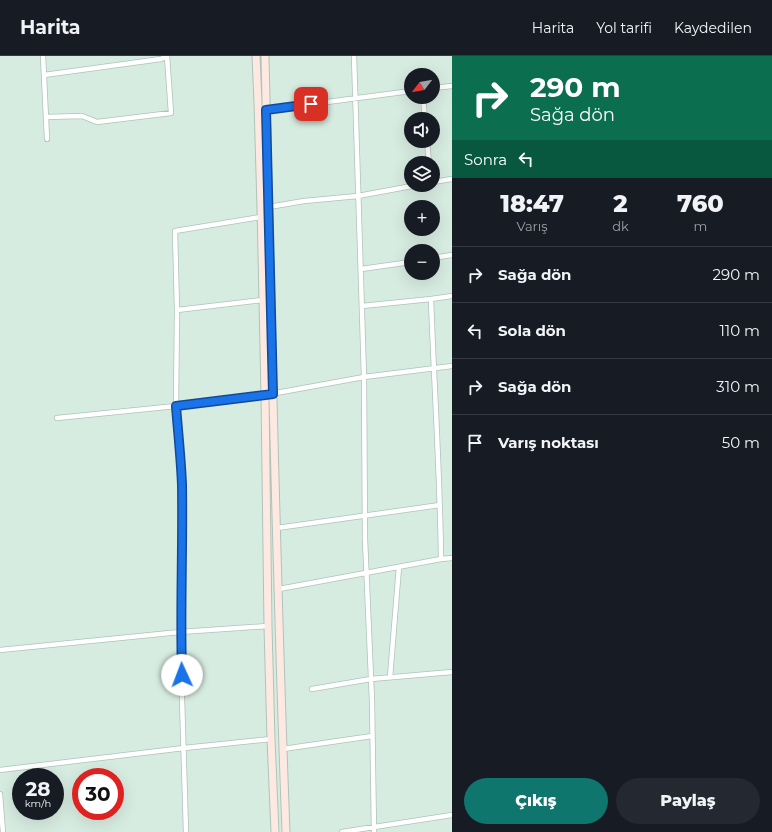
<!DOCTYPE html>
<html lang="tr">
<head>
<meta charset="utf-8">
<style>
	:root { --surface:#171b24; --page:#242831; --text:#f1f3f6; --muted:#9ea1a6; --line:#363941; --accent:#0f766e }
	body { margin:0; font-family:Montserrat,sans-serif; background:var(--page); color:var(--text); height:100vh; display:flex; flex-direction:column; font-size:15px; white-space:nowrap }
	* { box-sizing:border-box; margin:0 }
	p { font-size:13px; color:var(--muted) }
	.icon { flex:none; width:22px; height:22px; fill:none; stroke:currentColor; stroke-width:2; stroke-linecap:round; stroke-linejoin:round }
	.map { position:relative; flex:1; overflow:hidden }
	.side { display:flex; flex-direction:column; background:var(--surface); width:320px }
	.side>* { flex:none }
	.banner { background:#0b6e4f; color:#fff; overflow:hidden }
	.needle { width:26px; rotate:239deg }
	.fabs { position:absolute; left:404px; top:12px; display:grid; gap:8px }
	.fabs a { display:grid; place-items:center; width:36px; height:36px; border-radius:50%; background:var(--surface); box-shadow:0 4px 16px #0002; font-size:20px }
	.speed { position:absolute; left:12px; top:712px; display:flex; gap:8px; font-size:20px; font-weight:700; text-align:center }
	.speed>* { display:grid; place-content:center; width:52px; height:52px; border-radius:50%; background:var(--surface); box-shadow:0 4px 16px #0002; line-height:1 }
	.speed small { font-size:10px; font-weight:400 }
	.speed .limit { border:6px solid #d22; background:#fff; color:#111 }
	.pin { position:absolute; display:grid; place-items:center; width:34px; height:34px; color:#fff; margin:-17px; border-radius:8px; box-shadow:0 2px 6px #0006 }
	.me { position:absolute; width:44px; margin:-22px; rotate:358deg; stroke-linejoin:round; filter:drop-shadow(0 0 3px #0008) }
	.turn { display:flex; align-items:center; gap:14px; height:84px; padding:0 12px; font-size:18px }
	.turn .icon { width:52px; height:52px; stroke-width:2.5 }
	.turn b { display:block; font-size:28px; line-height:34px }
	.then { display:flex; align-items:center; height:38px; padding:0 12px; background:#0003; gap:8px; font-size:15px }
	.eta { display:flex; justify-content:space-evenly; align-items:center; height:68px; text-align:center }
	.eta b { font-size:24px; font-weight:800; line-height:28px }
	.cta { display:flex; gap:8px; margin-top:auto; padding:8px 12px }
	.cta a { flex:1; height:46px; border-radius:24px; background:var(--accent); color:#fff; font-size:16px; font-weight:800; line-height:46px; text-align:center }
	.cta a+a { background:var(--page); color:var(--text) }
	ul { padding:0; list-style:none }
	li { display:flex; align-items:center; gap:12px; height:56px; padding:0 12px; border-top:1px solid var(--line) }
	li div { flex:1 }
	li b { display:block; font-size:15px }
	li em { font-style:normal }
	header { display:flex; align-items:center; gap:24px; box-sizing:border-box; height:56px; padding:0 20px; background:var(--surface); border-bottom:1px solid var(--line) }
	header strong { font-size:19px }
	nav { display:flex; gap:22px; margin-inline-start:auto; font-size:14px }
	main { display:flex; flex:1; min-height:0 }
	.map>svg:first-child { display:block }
</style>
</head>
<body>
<header>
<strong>Harita</strong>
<nav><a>Harita</a><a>Yol tarifi</a><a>Kaydedilen</a></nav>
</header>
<main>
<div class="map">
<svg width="452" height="776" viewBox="0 0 452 776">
	<rect width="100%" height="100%" fill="#d7ece1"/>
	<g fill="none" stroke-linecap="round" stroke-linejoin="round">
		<g stroke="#afc3b9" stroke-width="6">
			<path id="street" d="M43 0 47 83
				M354 0 364 321 365 483 372 645 374 776
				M44 19 161 3 167 0
				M433 32 452 30
				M423 41 425 63
				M266 54 411 35
				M46 61 82 60 97 66 171 57 167 0
				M427 85 429 107
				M433 126 452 123
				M269 151 304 145 358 140 417 129
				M433 202 452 199
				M361 213 411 206
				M362 250 431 243
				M177 254 263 244
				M57 362 176 350 265 339 364 321 452 310
				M277 472 440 449
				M441 503C440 416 434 329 431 243L452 240
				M279 533 441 503 452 502
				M0 594 180 576 268 570
				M390 621 399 511
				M312 633 371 623 452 616
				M283 693 372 680
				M0 714 184 692 271 683
				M0 738 3 776
				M186 776 180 576 182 532 181 428 176 350 177 254 175 175 261 161
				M342 776 452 759"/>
		</g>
		<g stroke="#afc3b9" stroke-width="9">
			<path id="secondary" d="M256 0 258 47 261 152 265 339 268 570 271 683 275 776
				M265 0C271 259 276 517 286 776"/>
		</g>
		<use href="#street" stroke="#fff" stroke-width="4.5"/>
		<use href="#secondary" stroke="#fee9e2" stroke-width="7"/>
	</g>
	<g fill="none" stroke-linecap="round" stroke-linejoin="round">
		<g stroke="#114b97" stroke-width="10">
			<path id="route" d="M182 619C180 556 183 493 182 429 181 403 178 376 176 350L273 338 266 54 311 48"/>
		</g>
		<use href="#route" stroke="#1a73e8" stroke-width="7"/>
	</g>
</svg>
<div class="fabs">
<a><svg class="needle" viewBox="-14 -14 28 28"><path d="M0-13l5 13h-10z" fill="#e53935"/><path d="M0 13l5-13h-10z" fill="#9ea1a6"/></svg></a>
<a><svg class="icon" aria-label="sound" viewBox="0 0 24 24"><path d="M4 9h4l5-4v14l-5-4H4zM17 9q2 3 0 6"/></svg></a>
<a><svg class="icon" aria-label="layers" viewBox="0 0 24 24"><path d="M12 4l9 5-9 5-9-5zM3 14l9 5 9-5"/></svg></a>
<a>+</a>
<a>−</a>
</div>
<div class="speed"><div>28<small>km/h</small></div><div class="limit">30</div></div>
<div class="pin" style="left:311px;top:48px;background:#d93025"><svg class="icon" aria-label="arrive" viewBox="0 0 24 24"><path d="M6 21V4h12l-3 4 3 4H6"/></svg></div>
<svg class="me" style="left:182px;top:619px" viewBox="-20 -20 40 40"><circle r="19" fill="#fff"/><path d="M0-13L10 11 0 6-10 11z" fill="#1a73e8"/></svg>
</div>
<section class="side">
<div class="banner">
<div class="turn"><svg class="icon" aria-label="right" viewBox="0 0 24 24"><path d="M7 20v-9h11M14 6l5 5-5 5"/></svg><div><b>290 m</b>Sağa dön</div></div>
<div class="then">Sonra<svg class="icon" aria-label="left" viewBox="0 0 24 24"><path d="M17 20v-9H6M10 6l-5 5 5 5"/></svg></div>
</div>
<div class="eta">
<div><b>18:47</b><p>Varış</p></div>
<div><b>2</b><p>dk</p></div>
<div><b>760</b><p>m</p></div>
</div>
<ul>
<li><svg class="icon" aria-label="right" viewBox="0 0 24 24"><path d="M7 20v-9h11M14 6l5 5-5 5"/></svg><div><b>Sağa dön</b></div><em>290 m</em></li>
<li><svg class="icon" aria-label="left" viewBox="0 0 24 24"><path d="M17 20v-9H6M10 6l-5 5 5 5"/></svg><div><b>Sola dön</b></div><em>110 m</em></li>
<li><svg class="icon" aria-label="right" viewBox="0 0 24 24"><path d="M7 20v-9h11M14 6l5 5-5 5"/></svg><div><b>Sağa dön</b></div><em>310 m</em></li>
<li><svg class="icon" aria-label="arrive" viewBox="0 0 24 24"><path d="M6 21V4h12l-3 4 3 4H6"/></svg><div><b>Varış noktası</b></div><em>50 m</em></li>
</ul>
<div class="cta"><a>Çıkış</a><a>Paylaş</a></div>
</section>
</main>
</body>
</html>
